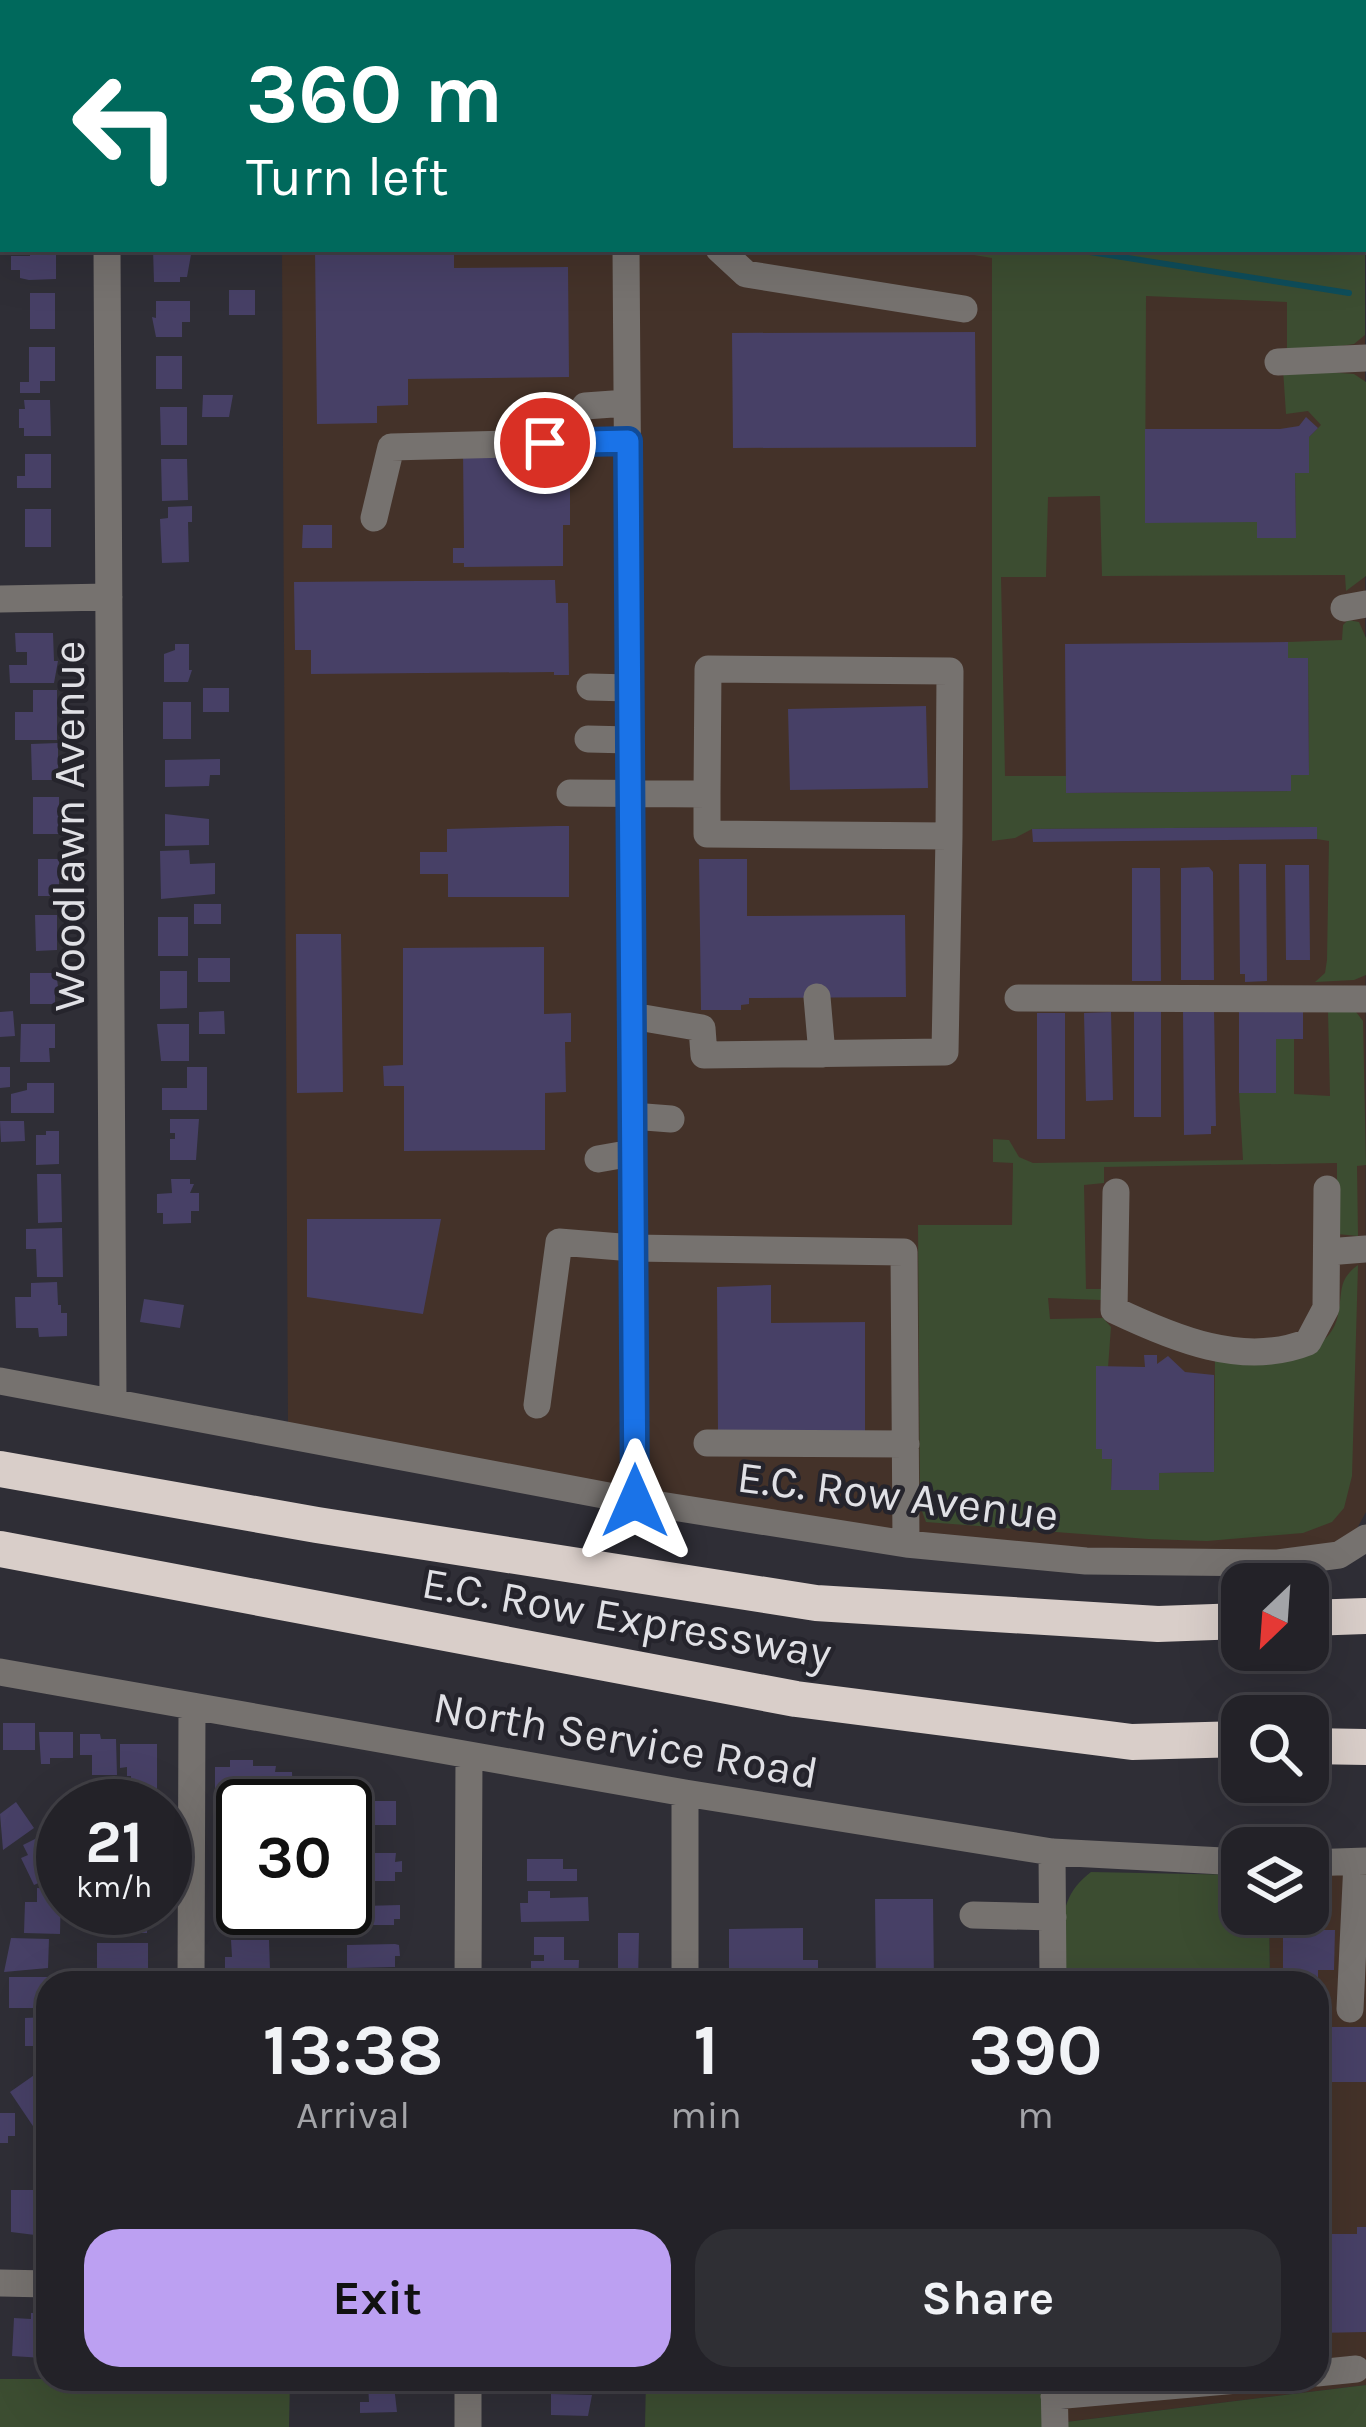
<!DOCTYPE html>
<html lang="en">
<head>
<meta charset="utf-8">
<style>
	:root { --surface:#232228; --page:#2f2f34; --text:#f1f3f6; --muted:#a3a4a8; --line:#403f45; --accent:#bca0f2 }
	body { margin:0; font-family:Karla,sans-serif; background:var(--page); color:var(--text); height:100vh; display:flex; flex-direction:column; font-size:45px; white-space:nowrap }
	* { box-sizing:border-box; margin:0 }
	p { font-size:39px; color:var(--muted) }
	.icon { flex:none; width:66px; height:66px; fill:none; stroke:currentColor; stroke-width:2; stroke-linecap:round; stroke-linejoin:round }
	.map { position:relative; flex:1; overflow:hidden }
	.details { position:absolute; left:36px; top:1971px; width:1293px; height:420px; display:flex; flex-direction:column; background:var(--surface); border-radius:36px; box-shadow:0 12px 48px #0002,0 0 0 3px var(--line) }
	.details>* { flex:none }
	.hud { position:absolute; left:0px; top:0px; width:1368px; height:252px; box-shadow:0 12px 48px #0002,0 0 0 3px var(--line); background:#00695c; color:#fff; overflow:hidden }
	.needle { width:78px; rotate:205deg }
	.buttons { position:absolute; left:1221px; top:1563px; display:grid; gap:24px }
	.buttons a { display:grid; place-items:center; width:108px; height:108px; border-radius:24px; background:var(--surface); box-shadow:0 12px 48px #0002,0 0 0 3px var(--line); font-size:60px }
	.speed { position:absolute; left:36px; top:1779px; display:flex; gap:24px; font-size:60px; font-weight:700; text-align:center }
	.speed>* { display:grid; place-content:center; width:156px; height:156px; border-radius:50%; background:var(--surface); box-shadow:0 12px 48px #0002,0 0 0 3px var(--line); line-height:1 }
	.speed small { font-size:30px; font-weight:400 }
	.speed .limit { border:6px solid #111; border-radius:18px; background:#fff; color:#111 }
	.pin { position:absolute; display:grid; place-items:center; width:102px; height:102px; color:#fff; margin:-51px; border:6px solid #fff; border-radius:50%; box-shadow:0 3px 12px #0007 }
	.me { position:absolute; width:132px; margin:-66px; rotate:0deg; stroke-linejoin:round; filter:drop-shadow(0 0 9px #0008) }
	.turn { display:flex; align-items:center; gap:42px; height:252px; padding:0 48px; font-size:54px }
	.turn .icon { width:156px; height:156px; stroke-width:2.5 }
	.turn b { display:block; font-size:84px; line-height:102px }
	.eta { display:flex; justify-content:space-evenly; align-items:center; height:204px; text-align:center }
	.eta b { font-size:72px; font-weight:700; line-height:84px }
	.action { display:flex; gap:24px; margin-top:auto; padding:24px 48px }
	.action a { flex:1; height:138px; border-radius:36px; background:var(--accent); color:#111; font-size:48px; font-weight:700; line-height:138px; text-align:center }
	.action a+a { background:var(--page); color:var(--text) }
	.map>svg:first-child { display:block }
</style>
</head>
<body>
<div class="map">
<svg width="1366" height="2427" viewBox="0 0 1366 2427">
	<rect width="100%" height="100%" fill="#2f2e36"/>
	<path fill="#443229" d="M281 0H1363V3H281Z
		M282 249H1365L1366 1512 1356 1530 1322 1551 1269 1556 965 1545 678 1501 288 1426Z
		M1366 1872V2385L1066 2422V2379H1317V1983H1270L1269 1914H1308V1874Z"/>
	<path fill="#3c4d31" d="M970 0H1363V3H970Z
		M938 249H1365V335L1354 344 1287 354V302L1146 296 1145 522H1257L1258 538H1296L1295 473H1308L1309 437 1321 425 1308 411 1286 414 1283 369 1354 374 1366 382V576L1346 591 1345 575 1102 576 1100 496 1048 497 1046 577H1001L1005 776H1066L1067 793 1290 791 1291 775 1309 774 1308 659 1288 658V642L1342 640 1343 625 1348 620 1359 622 1366 638V975L1354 980 1315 982 1325 973 1327 960 1329 841 1317 839 1316 827 1032 829 1015 838 992 841V258Z
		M1353 1008 1363 1021 1366 1165 1357 1166 1358 1236 1337 1234V1163L1104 1167V1183L1084 1185 1086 1289H1104L1102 1300 1048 1298 1050 1319 1103 1318 1111 1327 1102 1449V1459H1112L1111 1489 1159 1473 1214 1472 1215 1357C1255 1355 1327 1367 1338 1315 1343 1293 1337 1280 1358 1265L1352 1476 1344 1508 1332 1522 1303 1533 1207 1541 1148 1539 926 1522 920 1506 918 1225H1012L1013 1163 993 1162V1139L1009 1140 1019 1157 1033 1163 1243 1160 1239 1093 1276 1039H1294V1094L1330 1096 1328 1011Z
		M1091 1872 1242 1875V1914H1269L1270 1983H1064C1064 1939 1052 1901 1091 1872Z
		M0 2379H290L289 2427H0Z
		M646 2379H1042V2427H645Z
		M1366 2385V2427H1066V2422Z"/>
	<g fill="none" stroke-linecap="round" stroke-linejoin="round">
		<path stroke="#0e4d5a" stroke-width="6" d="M1071 249 1349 293"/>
	</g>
	<path fill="#474066" d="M30 249H56V279L29 280 20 278V270H11V256H30Z
		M153 249H192L187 277H180V282H154Z
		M315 249H454V268L568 267 569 377 408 379V405L377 406V423L317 424Z
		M229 290H255V315H229Z
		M30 293H55V329H30Z
		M156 301H190V322H182V337H156L152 317 156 318Z
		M975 332 976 447 733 448 732 333Z
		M29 347H55V381H40V393H20V382H29Z
		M156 356H182V389H156Z
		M203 395H233L229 417H202Z
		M24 400H50L51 436H24V428H19V409H25Z
		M160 407H187V445H161Z
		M1306 417 1318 428 1309 437V473H1295L1296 538H1257V522L1145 523V429H1280L1299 426Z
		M570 448V525H563V566L464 567V563H453V548H464L463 449Z
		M25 454H51V488H17V476H25Z
		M161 459H187L188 500 162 501Z
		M192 506V522H188L189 562 162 563 160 519 168 518V507Z
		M25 509H51V547H25Z
		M303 525H332V548H302Z
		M555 580 556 603H568L569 675H554V672L311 674V650H295L294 582Z
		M15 633H53L54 661H58L54 683H10L9 665H27V652H16Z
		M1288 642V658H1308L1309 775H1291V791L1066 793 1065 644Z
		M175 644H189V670H192L188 682H164V654L175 650Z
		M203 688H229V712H203Z
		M33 690H57V740H15V712H33Z
		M163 702H191V739H163Z
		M926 706 928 788 790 790 788 709Z
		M58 743V780H32L31 744Z
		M220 759V775H210L209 786 165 787V760Z
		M33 797H59V834H33Z
		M165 814 209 819V845L165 846Z
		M556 826H569V897H448V874H420V852H447V829Z
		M1317 827V839L1033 842 1032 829Z
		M189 850 190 864 215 863V894L161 899 160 851Z
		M38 859H59V896H38Z
		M699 859H747V916L905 915 906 997 749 998V1004L741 1005V1010H701Z
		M1239 864H1266L1267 981 1245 982V974H1240Z
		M1285 865H1309L1310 960H1286Z
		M1209 867 1213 872 1214 980H1181V868Z
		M1132 868H1160L1161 981H1132Z
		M194 904H221V924H194Z
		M35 915H57V950L36 951Z
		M158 917H188V956H158Z
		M296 934H341L343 1092 297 1093Z
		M544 947V1014L571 1013V1042H565L566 1092 545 1093V1150L404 1151V1086H384L383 1066 403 1065V948Z
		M198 958H230V982H198Z
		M160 971H187V1008L160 1009Z
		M30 973H56L59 993 55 994V1004H30Z
		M1239 1006 1303 1010V1039H1276V1093H1239Z
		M1183 1009H1214L1216 1126H1211V1134L1184 1135Z
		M13 1011 15 1036 0 1037V1012Z
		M224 1011 225 1034H199V1012Z
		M1134 1011H1161V1117H1134Z
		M1111 1012 1113 1100 1086 1101 1084 1013Z
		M1037 1013H1065V1139H1037Z
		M21 1024H55V1048H49L50 1062H20Z
		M157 1024H189V1061H161Z
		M0 1067H10V1087L0 1088Z
		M187 1067H207V1110H162V1088H187Z
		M27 1083H54V1113H11V1094L27 1090Z
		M170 1119H199L196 1160H170V1139H175V1133H170Z
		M0 1121H24L25 1141 1 1142Z
		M46 1131H59V1164L36 1165V1135H46Z
		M37 1174H61L62 1222 38 1223Z
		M171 1179H190V1184H194L190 1193H199V1211H191V1223L163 1224V1213H157V1194L172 1193Z
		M307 1219H441L423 1314 307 1297Z
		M62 1228 63 1277H37L36 1249H26V1229Z
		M57 1282 58 1305H61V1313H67V1336L39 1337 38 1328H16L15 1297H31V1283Z
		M771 1285V1323L865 1322V1434H718L717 1287Z
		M144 1299 184 1305 180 1328 140 1322Z
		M1144 1355H1157V1364L1168 1356 1185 1372 1214 1375V1472L1159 1473V1490H1111L1112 1459H1102V1449H1096V1366L1145 1367Z
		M3 1723H35V1750H3Z
		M39 1732H73V1758H50V1764H41Z
		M80 1734H100L101 1739H116L117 1775H92V1755H80Z
		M120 1744H157V1797H131V1776H127V1767L120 1768Z
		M230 1760H253V1766H276L275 1772H292L293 1806H261V1788H254V1784H246L247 1806H215V1767H230Z
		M353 1801H396V1825H357V1821H353Z
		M16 1802 34 1828 3 1850 0 1814Z
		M243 1829V1860H225V1847L232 1846V1830Z
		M43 1835 61 1873 34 1885 21 1858 28 1855 23 1845Z
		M355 1853H396L395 1862 402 1861V1872H395V1881H364V1864H355Z
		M527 1859H563V1869H577V1881H527Z
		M230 1866H243V1897H224V1884H230Z
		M37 1888 61 1889 60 1934 24 1933 25 1902H37Z
		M528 1891H550V1898L588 1897 589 1921 521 1922 520 1903H528Z
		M875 1899H933L934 1983H876Z
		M225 1902H243V1908H274L273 1927H254V1934H224Z
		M400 1905V1919H394V1925H364L363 1906Z
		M97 1908H147V1933H97Z
		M303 1908H336V1919L316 1920V1925H310V1920H303Z
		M803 1928V1960H818V1983H699V1968H729V1929Z
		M1283 1930H1335L1334 1970H1318V1983H1283Z
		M618 1933H639L638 1983H618Z
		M534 1937H564V1960H579L578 1983H524V1969H531V1961H544V1955H534Z
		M11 1938 49 1939 48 1968 4 1972Z
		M231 1940H269L270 1971H225V1957H232Z
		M97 1943H148V1972L117 1973V1968H97Z
		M395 1944 399 1945 400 1956H395V1967L347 1968V1945Z
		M224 1976H274V1983H224Z
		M9 1977H59V1983H48V2001H39V2008H9Z
		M48 2017V2063H38V2046H25V2018Z
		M1317 2027H1366V2082H1317Z
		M40 2071 48 2084V2129L39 2135 10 2092Z
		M0 2113H15V2136H8V2143H0Z
		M11 2190H43V2236L11 2232Z
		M1357 2227H1366V2332L1317 2333V2234H1357Z
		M31 2313H45L43 2358 12 2356 14 2318 31 2319Z
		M368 2383 394 2386 397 2412 360 2413V2402H369Z
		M551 2394 592 2395 588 2416 551 2415Z"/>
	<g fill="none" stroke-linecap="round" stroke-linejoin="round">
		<path stroke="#76726f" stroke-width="27" d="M105 0V3
			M625 0V3
			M107 249 113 1402
			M626 249 635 1501
			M719 249 746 274 964 309
			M1278 362 1366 358
			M585 406 627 403
			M374 518 391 447 628 441
			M0 599 109 597
			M1344 608 1366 604
			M590 687 630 688
			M588 739 630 740
			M570 793 707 794 708 669 950 671 949 836 707 834V794
			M817 997 822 1054
			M1018 998 1366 999
			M632 1016 702 1028 704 1055 945 1052 949 836
			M632 1116 671 1119
			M598 1159 632 1153
			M1116 1192 1114 1310C1173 1338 1243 1368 1308 1342L1326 1308 1327 1189
			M1327 1252 1366 1249
			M0 1381 635 1501 906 1544 1086 1561 1278 1563 1339 1555 1366 1538
			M537 1405 559 1242 633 1248 904 1252 906 1544
			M707 1443 906 1444
			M0 1672 685 1793 1052 1852 1242 1862
			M685 1793V1983
			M1052 1852 1053 1983
			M1308 1863 1366 1861
			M973 1915 1053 1917
			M191 1983 192 1707
			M468 1983 469 1756
			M1350 2009 1357 1862
			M0 2283 48 2284
			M1317 2373 1356 2369
			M1054 2379 1055 2427
			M1054 2396 1249 2379
			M468 2427V2379"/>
		<path stroke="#d9cec9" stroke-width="36" d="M0 1469 317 1525 816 1603 1158 1624 1242 1621
			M0 1549 796 1699 1132 1742 1242 1739
			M1308 1618 1366 1616
			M1308 1746 1366 1747"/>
	</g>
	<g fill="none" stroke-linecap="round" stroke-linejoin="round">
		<g stroke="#114b97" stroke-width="30">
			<path id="route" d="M545 443 628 441 635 1501"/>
		</g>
		<use href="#route" stroke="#1a73e8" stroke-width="21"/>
	</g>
	<g text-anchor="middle" stroke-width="9" stroke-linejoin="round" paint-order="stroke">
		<g font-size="45" fill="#e0e0e5" stroke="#25242c">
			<text transform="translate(68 826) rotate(-90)" y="16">Woodlawn Avenue</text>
			<text transform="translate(898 1495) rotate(7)" y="16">E.C. Row Avenue</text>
			<text transform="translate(627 1617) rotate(10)" y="16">E.C. Row Expressway</text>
			<text transform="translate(626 1739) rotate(10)" y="16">North Service Road</text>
		</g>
	</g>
</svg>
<div class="buttons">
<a><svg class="needle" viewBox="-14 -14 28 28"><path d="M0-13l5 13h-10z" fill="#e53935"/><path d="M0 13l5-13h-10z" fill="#a3a4a8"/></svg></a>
<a><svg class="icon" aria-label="search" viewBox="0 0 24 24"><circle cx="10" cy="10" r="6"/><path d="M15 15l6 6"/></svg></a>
<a><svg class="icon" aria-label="layers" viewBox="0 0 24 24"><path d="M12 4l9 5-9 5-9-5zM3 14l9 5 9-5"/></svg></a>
</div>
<div class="speed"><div>21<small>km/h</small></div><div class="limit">30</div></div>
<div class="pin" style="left:545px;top:443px;background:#d93025"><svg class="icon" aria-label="arrive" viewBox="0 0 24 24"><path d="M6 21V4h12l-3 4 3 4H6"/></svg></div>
<svg class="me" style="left:635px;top:1501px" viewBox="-20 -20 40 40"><path d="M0-17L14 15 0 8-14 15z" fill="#1a73e8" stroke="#fff" stroke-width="4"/></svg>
<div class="hud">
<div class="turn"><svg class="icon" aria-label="left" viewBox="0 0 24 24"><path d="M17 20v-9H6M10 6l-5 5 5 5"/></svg><div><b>360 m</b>Turn left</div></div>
</div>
<section class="details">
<div class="eta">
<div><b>13:38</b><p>Arrival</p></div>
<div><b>1</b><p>min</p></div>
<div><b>390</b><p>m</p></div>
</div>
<div class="action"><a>Exit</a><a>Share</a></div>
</section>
</div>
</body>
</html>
